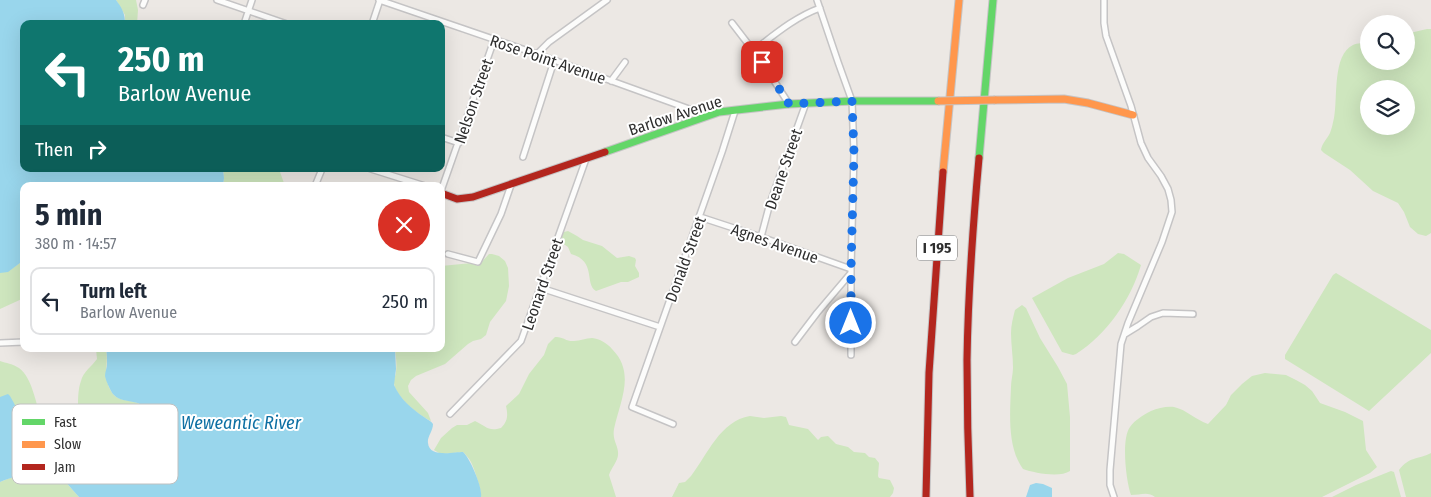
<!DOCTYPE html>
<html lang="en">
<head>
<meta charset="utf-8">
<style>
	:root { --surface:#fff; --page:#f2f2f3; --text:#1f2937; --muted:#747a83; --line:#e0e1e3 }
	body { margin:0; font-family:"Fira Sans Condensed",sans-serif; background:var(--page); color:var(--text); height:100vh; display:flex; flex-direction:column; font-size:19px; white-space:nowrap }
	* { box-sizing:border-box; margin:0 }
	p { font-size:16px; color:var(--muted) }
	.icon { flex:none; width:28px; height:28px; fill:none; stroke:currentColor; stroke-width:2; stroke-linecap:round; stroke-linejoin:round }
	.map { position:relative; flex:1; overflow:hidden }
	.side { position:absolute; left:20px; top:182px; width:425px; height:170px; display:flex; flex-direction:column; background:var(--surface); border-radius:10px; box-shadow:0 5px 20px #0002 }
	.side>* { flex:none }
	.banner { position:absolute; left:20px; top:20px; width:425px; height:152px; border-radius:10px; box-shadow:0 5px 20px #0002; background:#0f766e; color:#fff; overflow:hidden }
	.fabs { position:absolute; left:1360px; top:15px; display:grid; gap:10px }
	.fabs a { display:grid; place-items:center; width:55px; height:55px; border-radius:50%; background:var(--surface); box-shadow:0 5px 20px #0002; font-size:25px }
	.pin { position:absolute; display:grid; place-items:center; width:42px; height:42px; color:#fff; margin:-21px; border-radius:10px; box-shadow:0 2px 8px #0006 }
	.me { position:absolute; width:55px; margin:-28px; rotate:0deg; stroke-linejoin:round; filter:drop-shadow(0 0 4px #0008) }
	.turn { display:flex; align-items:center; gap:18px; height:105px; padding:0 15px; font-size:22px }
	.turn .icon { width:65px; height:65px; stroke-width:2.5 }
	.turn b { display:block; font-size:35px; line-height:42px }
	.then { display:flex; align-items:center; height:48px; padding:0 15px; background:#0003; gap:10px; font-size:19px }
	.round { display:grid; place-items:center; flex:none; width:52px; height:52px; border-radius:26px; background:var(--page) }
	.summary { display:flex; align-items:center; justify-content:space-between; height:85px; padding:0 15px }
	h1 { font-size:30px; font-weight:700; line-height:38px }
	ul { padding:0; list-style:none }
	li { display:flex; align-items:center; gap:15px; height:68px; margin:0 10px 8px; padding:0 5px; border:2px solid var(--line); border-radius:10px }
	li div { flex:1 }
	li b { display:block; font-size:19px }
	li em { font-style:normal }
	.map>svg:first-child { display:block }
</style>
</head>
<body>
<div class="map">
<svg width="1431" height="497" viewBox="0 0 1431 497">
	<rect width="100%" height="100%" fill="#ece8e4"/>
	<path fill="#cee6be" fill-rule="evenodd" d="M116 0H136L138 10 137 24H125V15Z
		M1427 29H1431V233L1426 236 1418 234 1410 227 1404 212 1398 203 1373 191 1350 170 1324 153 1321 150C1322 143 1327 139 1330 133 1332 128 1333 122 1334 118 1338 98 1332 55 1353 45 1357 43 1364 43 1369 43V61H1406V36L1414 32ZM1369 89H1406V126H1369Z
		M223 169H279L285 186H223L224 178Z
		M568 231 577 236 583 240 602 246 617 258 629 256 635 258 636 260 635 266 639 273V277L628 282H621L596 291C584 284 597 261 571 254L568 247 562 243V235L564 232Z
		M1118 253 1124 254 1141 265C1131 300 1106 335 1076 354L1073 355 1062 352 1032 298 1068 278 1104 264Z
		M489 254H492L499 256 505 261 508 268 509 286 506 301 490 322 486 335 481 339 473 341 468 344 445 364 416 376 411 380 408 386 409 392 428 413 431 421C420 416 395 397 394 383 393 379 396 376 396 372 397 364 396 357 395 349H441V266L472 263 478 266Z
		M24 260V298L0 309V266L10 270Z
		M1336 273 1431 330V353L1369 411 1285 359V355L1333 275Z
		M1022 305 1026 308 1040 338 1058 367 1067 384 1070 417V471C1060 478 1034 473 1023 469 1007 447 1010 413 1011 387 1011 380 1013 374 1013 368 1013 356 1011 344 1011 333 1011 325 1013 318 1015 310Z
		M555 337C562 336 567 342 574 341 580 341 586 338 592 338 600 339 607 343 612 349 636 373 620 401 614 429 612 441 619 446 618 455 618 460 611 469 609 475L616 497H481C482 491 474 468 471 462 469 458 466 455 463 452L443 454 439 453 434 450 441 438 452 428 457 425H467L475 421C486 426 488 432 501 428 508 421 508 415 506 406L519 394 529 374 544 355 548 344Z
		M96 349H106C109 365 102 375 111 391 118 404 133 398 141 405 145 408 145 412 145 416 145 434 127 467 109 472 103 468 102 462 100 455L78 449C74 452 70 456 65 457 49 461 33 434 25 424 19 416 8 411 0 405V361C6 363 13 364 19 368 32 377 36 404 41 418 46 429 54 439 62 447L69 448C84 435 79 425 78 408 78 399 78 389 81 381 83 372 92 366 97 359Z
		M1265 373 1286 375 1296 380 1305 385 1312 391 1320 403 1345 412 1363 421 1366 450 1377 467 1370 473 1322 497H1155C1148 491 1140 495 1131 495 1126 481 1121 439 1130 427 1135 420 1143 415 1151 411 1158 408 1167 406 1174 407 1187 410 1196 420 1208 424L1226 405 1231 395 1242 384 1252 376Z
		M750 416 764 418 781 416 786 417 789 425 808 429 818 440 821 437 828 436 836 444 848 447 854 452 865 453 869 457 875 458 879 463 878 476 879 478 890 480 894 488 893 493 890 497H672L679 483 685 482 691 476C708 454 720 421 750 416Z
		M1431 453V497H1406L1399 470C1410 456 1417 460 1431 453Z
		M1391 471 1394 472 1401 497H1332L1356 485Z
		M30 474C43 474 55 474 65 482 70 486 74 492 79 497H0V482L10 478Z"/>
	<path fill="#99d6ec" d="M0 0H116C122 8 125 13 125 24H24V169H223L224 178 223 186H24V260L8 272 0 273Z
		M106 349H395L396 369 394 385C400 399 412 409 424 417 428 420 431 421 433 424 433 431 427 437 428 443 429 458 454 452 463 452 470 458 483 488 481 497H79C74 492 70 486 65 482 47 467 19 474 0 482V397L8 394 10 396C19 411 44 468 68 456 76 452 82 442 92 447 103 452 99 466 109 472 127 468 152 426 144 408 139 398 118 405 111 391 109 387 106 381 105 376 105 372 107 368 107 364 107 359 107 354 106 349Z
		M1036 483 1043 484 1052 488V497H1026L1030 485Z"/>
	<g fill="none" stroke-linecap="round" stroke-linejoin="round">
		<g stroke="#c5c4c5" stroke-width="8">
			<path id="street" d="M217 0 287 24
				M379 0 537 54 692 110 705 113 714 112
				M817 0 838 62 852 101 854 153 851 269V355
				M1104 0V23L1106 36 1131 106 1141 143 1148 158 1161 176 1168 189 1171 200 1172 212 1162 242 1128 323 1121 344 1110 470V485L1114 497
				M143 5 145 0
				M732 23 762 62 789 104
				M244 24 252 0
				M372 24 380 0
				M753 51C774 35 795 17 820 8
				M537 54 549 42 607 0
				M611 81 625 62
				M441 137 459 143
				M523 157 554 61
				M371 169 425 186
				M315 186 322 169
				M441 191 494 40
				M700 217 761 237 851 269
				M761 237 770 203 806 103
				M448 254 478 262 501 214 511 185
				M541 288 660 327
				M1125 334 1138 326 1151 317 1163 313 1193 314
				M795 342 817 313 850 274
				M0 343 24 342
				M450 414 521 341 586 159
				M673 424 632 407 722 152 735 111"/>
		</g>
		<g stroke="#c5c4c5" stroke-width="9">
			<path id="fast" d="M605 152 719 112 789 104 852 101H938
				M979 158 993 0"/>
		</g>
		<g stroke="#c5c4c5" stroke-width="9">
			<path id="slow" d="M995 100 1064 99 1088 103 1133 115
				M943 172 959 0"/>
		</g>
		<g stroke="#c5c4c5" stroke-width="9">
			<path id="jam" d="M441 193 457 199 473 197 605 152
				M926 497 929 373 943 172
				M970 497C968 451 967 406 967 360 968 293 973 225 979 158"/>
		</g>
		<use href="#street" stroke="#fcfcfb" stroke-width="5"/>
		<use href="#fast" stroke="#63d668" stroke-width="7"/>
		<use href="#slow" stroke="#ff974d" stroke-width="7"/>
		<use href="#jam" stroke="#b3261e" stroke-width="7"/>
		<g stroke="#c5c4c5" stroke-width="9" stroke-linecap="butt">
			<path id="slow-bridge" d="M938 101 995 100"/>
		</g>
		<use href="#slow-bridge" stroke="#ff974d" stroke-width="7"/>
	</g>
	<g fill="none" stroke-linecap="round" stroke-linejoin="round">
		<path stroke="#1a73e8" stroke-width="9" stroke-dasharray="0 16.2" d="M762 62 789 104 852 101 854 153 851 269V323"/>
	</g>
	<g text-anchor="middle" stroke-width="4" stroke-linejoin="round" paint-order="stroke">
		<rect fill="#fff" stroke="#6d6d6d" stroke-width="1" x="917" y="235.5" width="40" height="25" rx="4"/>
		<g font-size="15" font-weight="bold" fill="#2e2e2e">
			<text x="937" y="253">I 195</text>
		</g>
		<g font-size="16" fill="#2e2e2e" stroke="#fff">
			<text transform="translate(548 59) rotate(19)" y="6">Rose Point Avenue</text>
			<text transform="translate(473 101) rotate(-71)" y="6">Nelson Street</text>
			<text transform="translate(675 115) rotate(-18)" y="6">Barlow Avenue</text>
			<text transform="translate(783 169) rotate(-71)" y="6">Deane Street</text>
			<text transform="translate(775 243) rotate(19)" y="6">Agnes Avenue</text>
			<text transform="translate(685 259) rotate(-70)" y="6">Donald Street</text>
			<text transform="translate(542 284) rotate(-71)" y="6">Leonard Street</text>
		</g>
		<g font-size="18" font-style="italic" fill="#0d6fa3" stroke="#fff">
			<text x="241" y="429">Weweantic River</text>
		</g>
	</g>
	<rect x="12" y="404" width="166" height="80" rx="8" fill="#fff" stroke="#c0c0c0" stroke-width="1"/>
	<rect x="22" y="419" width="23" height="6" fill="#63d668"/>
	<rect x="22" y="441" width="23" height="7" fill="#ff974d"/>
	<rect x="22" y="464" width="23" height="6" fill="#b3261e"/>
	<g font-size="14" fill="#2e2e2e">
		<text x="54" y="427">Fast</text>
		<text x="54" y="449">Slow</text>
		<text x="54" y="472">Jam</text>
	</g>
</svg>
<div class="fabs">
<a><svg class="icon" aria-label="search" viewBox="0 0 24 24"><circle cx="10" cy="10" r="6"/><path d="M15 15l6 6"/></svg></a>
<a><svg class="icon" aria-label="layers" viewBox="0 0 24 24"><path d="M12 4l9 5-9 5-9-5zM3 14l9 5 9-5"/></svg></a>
</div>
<div class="pin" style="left:762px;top:62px;background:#d93025"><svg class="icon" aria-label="arrive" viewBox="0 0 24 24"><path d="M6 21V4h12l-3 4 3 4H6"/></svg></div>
<svg class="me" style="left:851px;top:323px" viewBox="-20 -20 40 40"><circle r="17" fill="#1a73e8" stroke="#fff" stroke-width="3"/><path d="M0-11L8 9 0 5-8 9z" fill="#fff"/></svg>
<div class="banner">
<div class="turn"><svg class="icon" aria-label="left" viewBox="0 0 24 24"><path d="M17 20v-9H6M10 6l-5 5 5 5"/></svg><div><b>250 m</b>Barlow Avenue</div></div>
<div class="then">Then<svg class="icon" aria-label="right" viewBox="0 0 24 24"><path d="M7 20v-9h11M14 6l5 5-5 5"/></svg></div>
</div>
<section class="side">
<div class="summary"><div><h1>5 min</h1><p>380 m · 14:57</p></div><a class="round" style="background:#d93025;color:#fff"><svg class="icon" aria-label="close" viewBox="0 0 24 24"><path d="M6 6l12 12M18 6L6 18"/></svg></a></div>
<ul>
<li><svg class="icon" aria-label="left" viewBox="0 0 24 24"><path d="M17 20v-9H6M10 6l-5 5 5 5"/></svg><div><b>Turn left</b><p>Barlow Avenue</p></div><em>250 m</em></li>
</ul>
</section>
</div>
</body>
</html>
